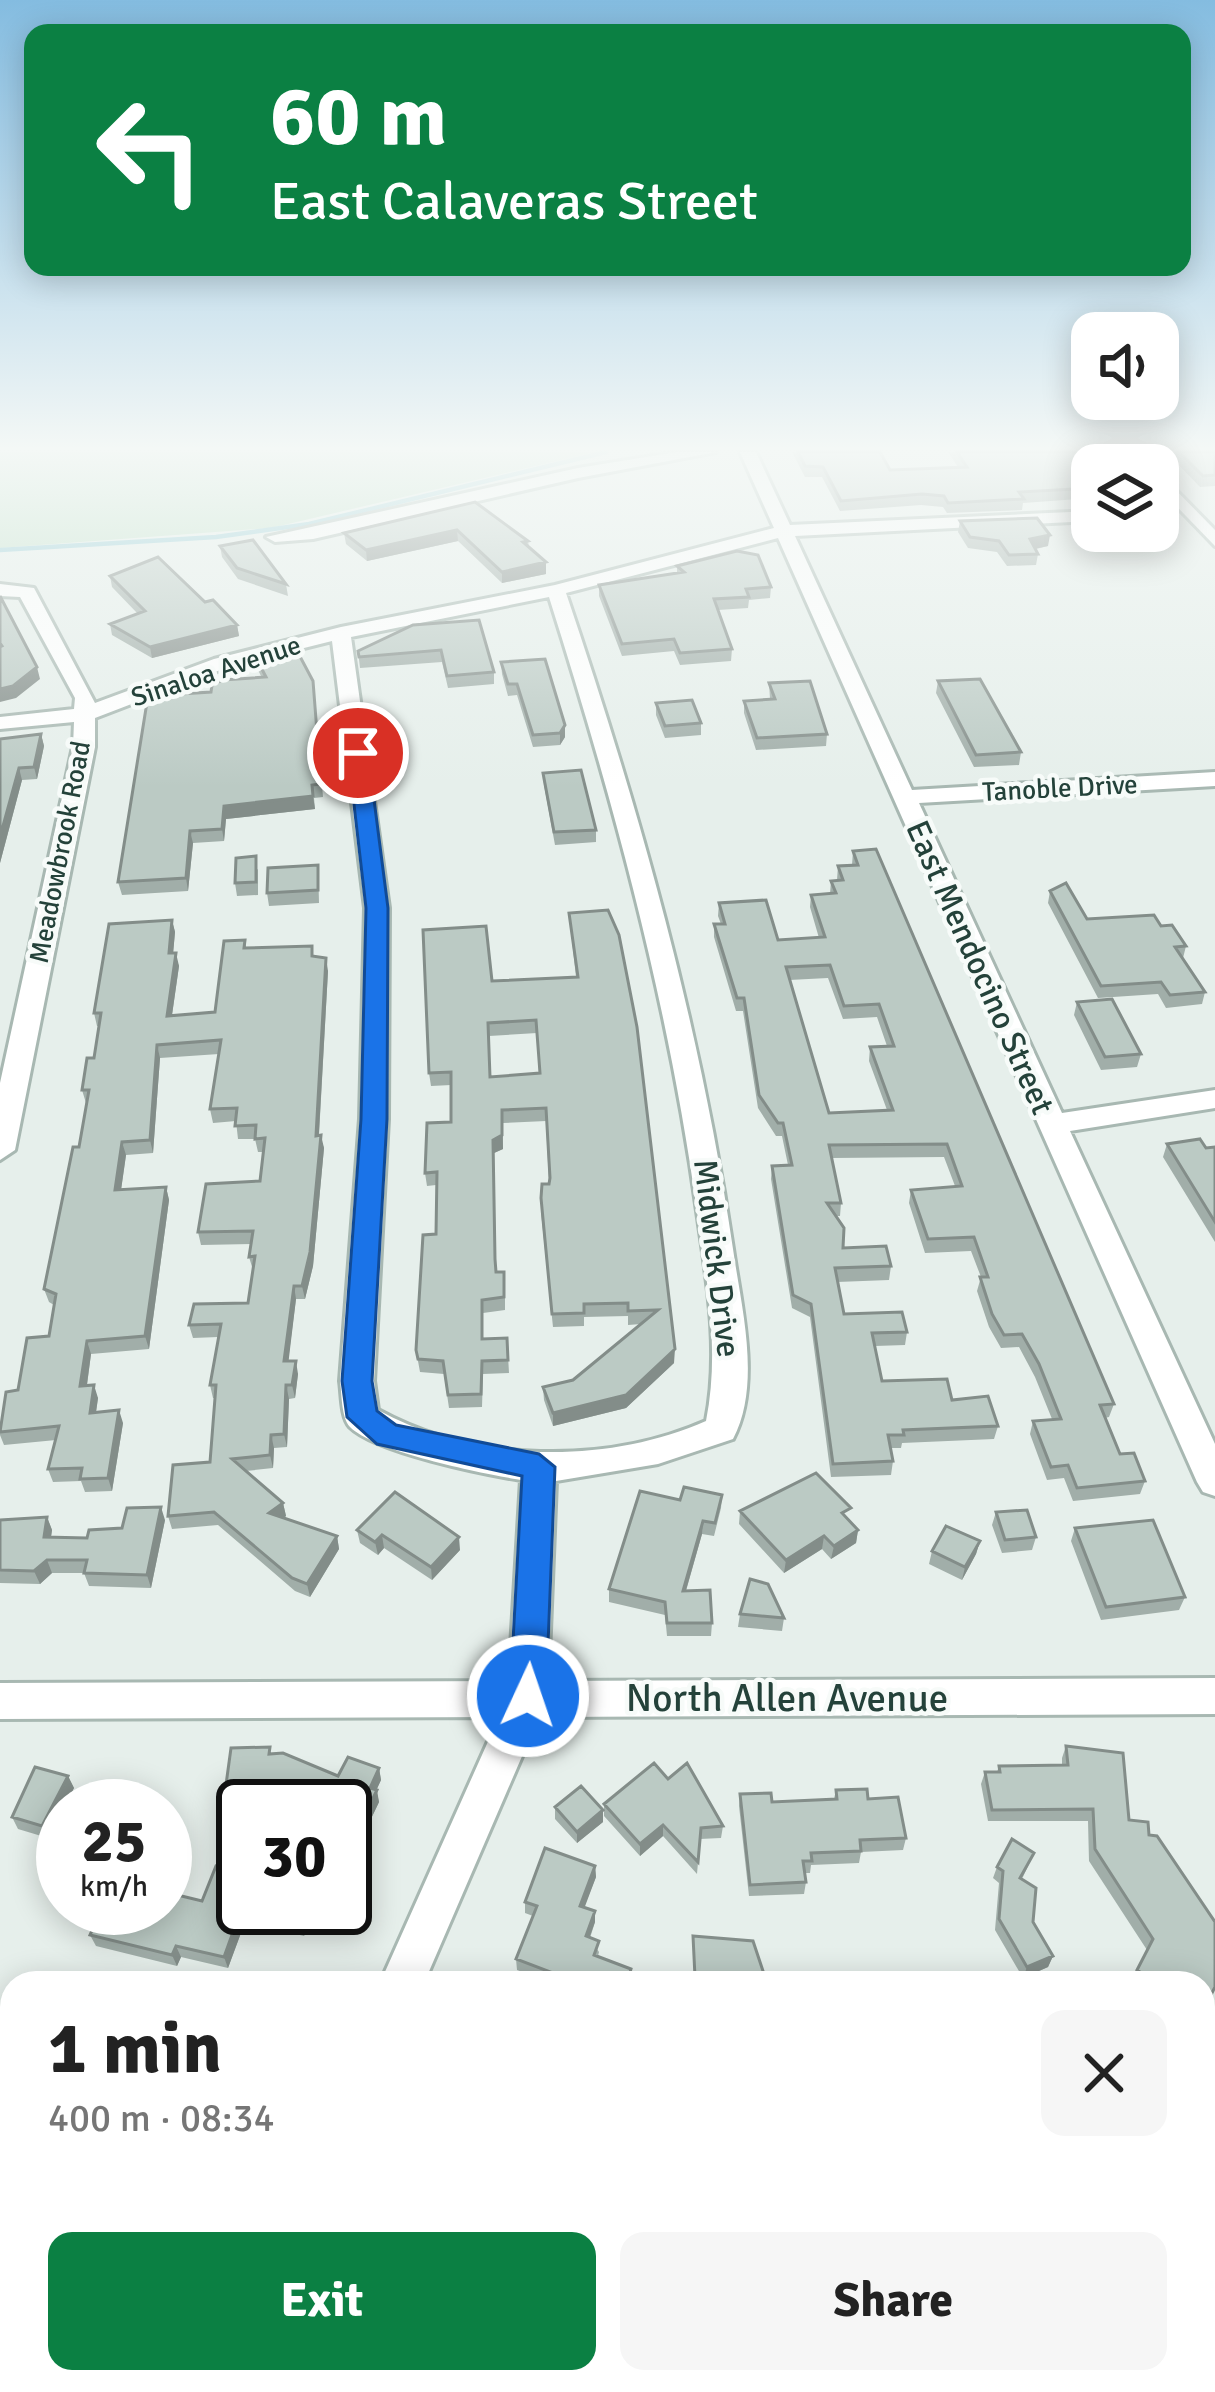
<!DOCTYPE html>
<html lang="en">
<head>
<meta charset="utf-8">
<style>
	:root { --surface:#fff; --page:#f6f6f6; --text:#222; --muted:#767676; --accent:#0b8043 }
	body { margin:0; font-family:Signika,sans-serif; background:var(--page); color:var(--text); height:100vh; display:flex; flex-direction:column; font-size:45px; white-space:nowrap }
	* { box-sizing:border-box; margin:0 }
	p { font-size:39px; color:var(--muted) }
	.icon { flex:none; width:66px; height:66px; fill:none; stroke:currentColor; stroke-width:2; stroke-linecap:round; stroke-linejoin:round }
	.map { position:relative; flex:1; overflow:hidden }
	.panel { position:absolute; left:0px; top:1971px; width:1215px; height:423px; display:flex; flex-direction:column; background:var(--surface); border-radius:36px 36px 0 0; box-shadow:0 6px 30px #0003 }
	.panel>* { flex:none }
	.hud { position:absolute; left:24px; top:24px; width:1167px; height:252px; border-radius:24px; box-shadow:0 6px 30px #0003; background:#0b8043; color:#fff; overflow:hidden }
	.buttons { position:absolute; left:1071px; top:312px; display:grid; gap:24px }
	.buttons a { display:grid; place-items:center; width:108px; height:108px; border-radius:24px; background:var(--surface); box-shadow:0 6px 30px #0003; font-size:60px }
	.speed { position:absolute; left:36px; top:1779px; display:flex; gap:24px; font-size:60px; font-weight:700; text-align:center }
	.speed>* { display:grid; place-content:center; width:156px; height:156px; border-radius:50%; background:var(--surface); box-shadow:0 6px 30px #0003; line-height:1 }
	.speed small { font-size:30px; font-weight:400 }
	.speed .limit { border:6px solid #111; border-radius:18px; background:#fff; color:#111 }
	.pin { position:absolute; display:grid; place-items:center; width:102px; height:102px; color:#fff; margin:-51px; border:6px solid #fff; border-radius:50%; box-shadow:0 3px 12px #0007 }
	.me { position:absolute; width:132px; margin:-66px; rotate:3deg; stroke-linejoin:round; filter:drop-shadow(0 0 9px #0008) }
	.turn { display:flex; align-items:center; gap:42px; height:252px; padding:0 48px; font-size:54px }
	.turn .icon { width:156px; height:156px; stroke-width:2.5 }
	.turn b { display:block; font-size:84px; line-height:102px }
	.round { display:grid; place-items:center; flex:none; width:126px; height:126px; border-radius:24px; background:var(--page) }
	.overview { display:flex; align-items:center; justify-content:space-between; height:204px; padding:0 48px }
	h1 { font-size:72px; font-weight:700; line-height:90px }
	.button { display:flex; gap:24px; margin-top:auto; padding:24px 48px }
	.button a { flex:1; height:138px; border-radius:24px; background:var(--accent); color:#fff; font-size:48px; font-weight:700; line-height:138px; text-align:center }
	.button a+a { background:var(--page); color:var(--text) }
	.map>svg:first-child { display:block }
</style>
</head>
<body>
<div class="map">
<svg width="1215" height="2392" viewBox="0 0 1215 2392">
	<rect width="100%" height="100%" fill="#e6efeb"/>
	<path fill="#bfe0c8" d="M0 452H595L271 528 0 548Z"/>
	<g fill="none" stroke-linecap="round" stroke-linejoin="round">
		<path stroke="#8ec9d4" stroke-width="4.5" d="M0 550 216 537 309 524 606 452"/>
		<g stroke="#a8b8b2" stroke-width="6">
			<path id="minor" d="M677 452H716L578 478 313 539 275 542 266 537 578 468Z
				M740 452H756L790 525 1092 511V521L795 536 912 790 1215 772V786L919 803 1062 1113 1215 1090V1108L1070 1131 1215 1444V1496L1203 1492 1197 1482 778 538 566 593C639 808 700 1024 733 1249 741 1306 762 1384 733 1439L658 1464 556 1481 548 1681 1215 1678V1714L539 1717 424 1983H380L499 1717 0 1719V1683L509 1681 521 1480C484 1474 375 1452 350 1427 341 1417 342 1394 340 1381L360 1119 365 908 332 641 228 667 95 718V747L15 1150 0 1160V1083L73 747 74 722 0 729V717L74 709 75 698 20 597 0 596V584L34 588 95 703 214 659 341 627 555 585 774 528ZM549 597C613 799 668 1001 697 1211 707 1281 720 1351 706 1421 606 1465 474 1463 378 1410L374 1381 388 1119 389 908 351 637Z
				M1128 452H1145L1155 465H1138Z
				M1158 472 1215 530V546L1158 487Z
				M199 2382H252L248 2392H195Z"/>
		</g>
		<use href="#minor" fill="#fff" fill-rule="evenodd"/>
	</g>
	<path fill="#a1aea9" fill-rule="evenodd" d="M792 452H880L890 470 958 467 948 452H1109L1092 465V498L1023 503 1022 510 947 513 943 507 921 505 840 511 822 477H805Z
		M1174 452H1215V486L1200 487 1173 459Z
		M475 502 528 541 529 547 546 562V574L502 583 458 541 367 561 346 544 344 533Z
		M960 521 1048 546 1036 549 1038 554 1036 565 1007 566 997 552 968 548 958 532Z
		M220 546 286 584 288 596 238 579 222 557Z
		M677 566 771 587 770 598 749 600 748 608 718 610 732 649 731 661 680 665 674 651 622 656 599 596V585L677 573Z
		M110 576 205 602 237 625 239 636 152 658 112 635 110 624 138 614 112 587Z
		M413 625 494 672V684L448 688 442 662 360 668 358 651Z
		M255 656 313 681 323 797 314 798 315 809 226 819 224 841 193 843 188 891 122 895 118 882 211 692 262 678 257 668Z
		M501 662 565 737 560 745 533 747 517 695 508 696 502 674Z
		M938 681 1021 752 1019 765 974 767 936 693Z
		M769 683 827 734 826 746 756 750 744 713V701L770 699Z
		M656 703 701 723V735L665 738 656 715Z
		M41 734 44 746 37 779 22 780 0 863V739Z
		M543 773 596 830V842L555 845 544 785Z
		M853 851 1114 1404 1109 1417 1105 1418 1120 1454 1145 1481 1140 1494 1073 1501 1064 1478 1047 1480 1030 1434 1033 1421 1052 1419 1035 1377 1019 1347 1001 1348 989 1327 977 1291 981 1277 971 1251 925 1253 909 1203 911 1190 955 1186 944 1157 832 1158 841 1203 840 1216H836L843 1248 891 1266 889 1280 837 1282 844 1314 907 1332 905 1345 875 1346 882 1381 952 1400 998 1426 994 1439 902 1443 901 1448H891L893 1461 891 1475 831 1477 810 1317 792 1308 771 1179 772 1166 788 1165 782 1136H776L758 1108 743 1011H736L714 937V924H721L718 916 719 903 778 940 819 938 810 907 811 895 830 894 831 881 837 880 838 866 852 865ZM828 978 843 1019 877 1017 887 1046 870 1047 869 1061 887 1110 829 1113 789 980Z
		M318 865 319 903 269 906 267 893Z
		M258 869V895L237 896 235 883Z
		M1050 891 1087 919 1161 926 1186 946 1183 958 1205 992 1202 1004 1166 1008 1158 994 1098 998 1048 903Z
		M569 913 674 1363 626 1408 553 1426 544 1400 543 1387 573 1380 641 1324 628 1325V1316L584 1317V1326L553 1327 541 1212 549 1184 546 1121 503 1123V1149L494 1153 496 1272 505 1285V1310L483 1313V1339L507 1338 509 1373 483 1374 482 1407 449 1408 444 1374 420 1372 416 1350 436 1234V1185L427 1186 425 1173 451 1122V1085L431 1086 429 1073 492 981 576 977ZM537 1033 539 1073 490 1077 489 1036Z
		M172 920 175 932 173 953 179 966 172 1015 215 1012 245 940 246 948 314 957 328 971 319 1135 324 1148 313 1266 305 1299H296L288 1361 298 1374 295 1398 289 1399 287 1447 274 1448 273 1468 246 1471 283 1503 286 1516 284 1518 337 1536 339 1549 310 1597 295 1591 218 1525 172 1529 168 1516 210 1462 215 1398H213L210 1385 218 1337 193 1338 189 1325 248 1303 253 1270 249 1257 251 1244 201 1245 198 1232 260 1181 264 1152H258L255 1139H238L236 1121 213 1123 210 1109 219 1054 160 1058 153 1153 126 1155 121 1190 166 1187 169 1200 149 1349 91 1354 87 1385 98 1398 96 1412 123 1423 112 1491 85 1492 81 1481 53 1482 48 1469 56 1440 4 1445 0 1435V1426L18 1390 49 1336 54 1305 49 1302 44 1289 79 1147 86 1103 82 1090 94 1058 99 1026H97L94 1013Z
		M1077 1002 1141 1054 1137 1067 1101 1070 1074 1015Z
		M1167 1144 1206 1148 1215 1147V1242L1163 1157Z
		M722 1495 721 1508 714 1536 702 1534 686 1591 712 1623 711 1636H667L665 1615 609 1602V1589L680 1500Z
		M740 1511 848 1520 858 1530 856 1543 831 1559 822 1549 784 1573 739 1524Z
		M996 1512 1036 1537 1032 1550 1002 1553 992 1525Z
		M47 1517 52 1530 51 1537 87 1538 122 1528 165 1520 151 1588 89 1586 84 1573H52L40 1584 0 1583V1520Z
		M1075 1528 1185 1597 1179 1610 1101 1620 1071 1541Z
		M357 1530 460 1550 432 1580 384 1548 378 1555 360 1543Z
		M980 1541 976 1554 962 1580 929 1564 932 1551Z
		M740 1614 784 1618 782 1631 738 1627Z
		M1066 1746 1129 1820 1149 1835 1215 1922V1990L1203 1983H1135L1131 1980 1147 1950 1089 1861 1088 1821H988L981 1784 985 1772H997L999 1766 1062 1765V1758Z
		M272 1753 338 1776 379 1768 381 1780 376 1790 379 1802 346 1871 345 1806 284 1803 229 1804 225 1792Z
		M68 1776 74 1788 48 1838 18 1829 12 1817Z
		M668 1779 723 1826 721 1838 700 1839 697 1874 663 1836 640 1856 604 1816V1804Z
		M836 1790 868 1799 906 1838 903 1850 861 1852 859 1863 811 1865 810 1873H805L806 1882 804 1894 749 1896 739 1806 740 1794 772 1802 834 1799Z
		M555 1807 603 1822 577 1843 555 1819Z
		M1034 1853 1022 1879 1033 1922 1053 1956 1048 1967 1023 1978 995 1930 999 1883 993 1878 997 1867Z
		M595 1866 596 1877 584 1907 595 1911V1922L590 1938 599 1952 598 1956 631 1980 630 1983H552L517 1970 516 1959 533 1916 525 1913V1902Z
		M202 1901 314 1908 304 1936 245 1922 228 1968 181 1957 177 1966 96 1946 90 1935Z
		M1203 2104 1215 2111V2208L1203 2201Z
		M612 2382H634L631 2390Z"/>
	<path fill="#838d89" d="M457 530 458 541 367 561 366 550Z
		M1050 535 1048 546 1029 550 1030 539Z
		M546 562V574L502 583V572Z
		M237 625 239 636 152 658 150 647Z
		M37 667 40 679 16 698 0 702V689Z
		M565 725V737L560 745V733Z
		M41 734 44 746 37 779 34 767Z
		M19 768 22 780 0 863V837Z
		M313 796 315 809 226 819 224 841 222 829 224 806Z
		M190 831 193 843 188 891 186 878Z
		M172 920 175 932 172 966 169 953Z
		M176 953 179 966 170 1029 167 1016Z
		M326 958 328 971 318 1149 316 1136Z
		M157 1045 160 1058 153 1153 150 1140Z
		M502 1110 503 1149 494 1153 493 1140Z
		M321 1135 324 1148 313 1266 305 1299 302 1286Z
		M122 1142 126 1155 119 1204 115 1190Z
		M166 1187 169 1200 149 1349 145 1336Z
		M294 1286 296 1299 287 1374 284 1361Z
		M87 1341 91 1354 85 1399 80 1386Z
		M675 1349 674 1363 626 1408 553 1426V1413Z
		M296 1361 298 1374 295 1398 292 1385Z
		M94 1385 98 1398 94 1426 90 1413Z
		M286 1385 289 1399 287 1447 284 1434Z
		M119 1410 123 1423 112 1491 108 1478Z
		M271 1435 274 1448 273 1468 270 1455Z
		M283 1503 286 1516 272 1526 269 1513Z
		M161 1507 165 1520 151 1588 147 1575Z
		M47 1517 52 1530 49 1550 44 1537Z
		M703 1521 702 1534 682 1604 683 1591Z
		M858 1530 856 1543 831 1559 834 1546Z
		M382 1535 384 1548 378 1555 375 1542Z
		M337 1536 339 1549 310 1597 307 1584Z
		M824 1536 822 1549 784 1573 786 1560Z
		M459 1537 460 1550 432 1580 431 1567Z
		M980 1541 976 1554 962 1580 965 1567Z
		M47 1560 52 1573 40 1584 34 1571Z
		M379 1768 381 1780 372 1800 370 1788Z
		M68 1776 74 1788 48 1838 42 1826Z
		M377 1790 379 1802 346 1871 345 1856Z
		M603 1810V1822L577 1843V1832Z
		M663 1825V1836L640 1856V1844Z
		M595 1866 596 1877 581 1917 580 1906Z
		M307 1908H314L304 1936 301 1924Z
		M241 1910 245 1922 228 1968 224 1957Z
		M595 1911V1922L586 1947V1936Z
		M176 1946 181 1957 177 1966 172 1955Z
		M1053 1956 1048 1967 1023 1978 1027 1967Z
		M1 2078 8 2088 0 2102V2079Z"/>
	<path fill="#bbcac4" stroke="#838d89" stroke-width="3" fill-rule="evenodd" d="M798 452H880L890 470 967 467 957 452H1109L1124 465H1092V488L1019 492 1024 499 948 503 944 496 922 494 841 501 823 467 805 466Z
		M1179 452H1215V475L1203 476Z
		M475 502 528 541 523 542 546 562 502 572 457 530 366 550 344 533Z
		M1037 518 1050 535 1030 539 1038 554 1009 555 999 541 970 537 960 521Z
		M253 540 286 584 237 568 220 546Z
		M737 551 758 555 771 587 746 589 749 597 714 599 732 649 680 653 674 639 622 644 599 585 684 572 677 566Z
		M158 557 205 602 213 600 237 625 150 647 110 624 145 611 110 576Z
		M0 596 37 667 13 686 0 689V647L2 646 0 643Z
		M479 620 494 672 447 676 441 650 359 657 358 651 413 625Z
		M296 649 313 681 321 784 312 785 313 796 224 806 222 829 190 831 186 878 118 882 148 696 211 692 212 685 223 680 266 677 255 656Z
		M545 659 565 725 560 733 533 735 517 684H508L501 662Z
		M980 679 1021 752 976 755 938 681Z
		M810 681 827 734 757 738 744 701 775 699 769 683Z
		M692 700 701 723 665 726 656 703Z
		M41 734 34 767 19 768 0 837V739Z
		M581 770 596 830 554 832 543 773Z
		M876 849 1114 1404 1100 1405 1120 1454 1134 1453 1145 1481 1077 1488 1068 1465 1051 1467 1033 1421 1061 1419 1039 1364 1022 1334 1004 1335 992 1314 980 1277H988L974 1237 928 1239 911 1190 962 1186 947 1144 829 1145 841 1203H827L844 1228 843 1248 886 1246 891 1266 835 1268 844 1314 902 1312 907 1332 872 1333 882 1381 947 1379 952 1400 988 1396 998 1426 903 1430 904 1435H888L893 1461 833 1464 811 1304 793 1295 772 1166 792 1165 783 1123H778L759 1095 744 998H737L714 924H725L719 903 766 900 778 940 825 937 811 895 836 893 831 881 843 880 838 866 858 865 853 851ZM830 965 844 1006 879 1004 894 1046 870 1047 893 1110 829 1113 786 967Z
		M256 856V882L235 883 236 858Z
		M318 865V890L267 893 268 868Z
		M1066 883 1087 919 1154 915 1161 926 1172 925 1186 946 1175 947 1205 992 1170 995 1161 982 1101 986 1050 891Z
		M608 910 619 935 637 1027 675 1349 626 1395 553 1413 543 1387 573 1380 658 1310 628 1311V1303L584 1304V1313L552 1314 541 1198 542 1184H549L550 1178 546 1108 502 1110V1135L493 1140 495 1259 496 1272H504V1297L482 1300V1339L507 1338 508 1360 482 1361 481 1394 448 1395 443 1361 418 1359 416 1350 423 1235 436 1234 437 1172 425 1173 427 1123 451 1122V1072L429 1073 423 930 486 926 492 981 578 977 569 913ZM536 1020 540 1073 490 1077 488 1023Z
		M172 920 169 953H176L167 1016 215 1012 224 941 245 940 244 948 312 946V956L326 958 316 1136 321 1135 310 1252 302 1286H294L284 1361H296L292 1385H286L284 1434 271 1435 270 1455 232 1459 283 1503 269 1513 337 1536 307 1584 292 1578 214 1512 168 1516 173 1465 210 1462 216 1385H210L221 1324 189 1325 194 1304 248 1303 255 1256 249 1257 253 1231 198 1232 206 1184 260 1181 265 1138 255 1139 256 1125 235 1126 237 1108 210 1109 221 1040 157 1045 150 1140 122 1142 115 1190 166 1187 145 1336 87 1341 80 1386 94 1385 90 1413 119 1410 108 1478 80 1479 82 1468 48 1469 59 1426 0 1432 6 1392 18 1390 27 1338 49 1336 56 1294 44 1289 73 1147H79L89 1090H82L87 1058H94L101 1013H94L109 924Z
		M1112 999 1141 1054 1105 1057 1077 1002Z
		M1200 1139 1206 1148 1215 1147V1222L1167 1144Z
		M816 1473 851 1508 842 1513 858 1530 834 1546 824 1536 786 1560 740 1511Z
		M684 1487 722 1495 715 1523 703 1521 683 1591 710 1590 712 1623H667L665 1602 609 1589 640 1491 680 1500Z
		M395 1492 459 1537 431 1567 382 1535 375 1542 357 1530Z
		M161 1507 147 1575 84 1573 87 1560H47L34 1571 0 1570V1520L47 1517 44 1537 87 1538 89 1530 122 1528 127 1508Z
		M1027 1510 1036 1537 1005 1540 996 1512Z
		M1153 1520 1185 1597 1106 1607 1075 1528Z
		M946 1526 980 1541 965 1567 932 1551Z
		M750 1579 768 1584 784 1618 740 1614Z
		M1066 1746 1123 1753 1129 1820 1148 1822 1149 1835 1157 1836 1215 1922V1987L1203 2011V1983H1157L1137 1970 1153 1939 1095 1849 1093 1809 992 1810 985 1772H1000L999 1766 1068 1765Z
		M270 1747 269 1754 283 1753 338 1776 348 1757 379 1768 370 1788 377 1790 345 1856V1806H283L291 1791 225 1792 231 1748Z
		M654 1763 668 1779 687 1763 723 1826 701 1828 698 1862 663 1825 640 1844 604 1804Z
		M35 1767 68 1776 42 1826 12 1817Z
		M581 1786 603 1810 577 1832 555 1807Z
		M867 1789 868 1799 898 1797 906 1838 860 1840 861 1851 811 1853 812 1861H803L806 1882 750 1885 740 1794 771 1793 772 1802 837 1799 836 1790Z
		M1012 1839 1034 1853 1020 1878 1036 1888 1033 1922 1053 1956 1027 1967 999 1919 1003 1871 997 1867Z
		M545 1848 595 1866 580 1906 595 1911 586 1936 599 1941 594 1955 631 1969 627 1983H579L516 1959 537 1906 525 1902Z
		M239 1860H243V1908H307L301 1924 241 1910 224 1957 176 1946 172 1955 90 1935 102 1908H165V1892L202 1901 216 1866 235 1870Z
		M693 1936 753 1941 767 1983H693L695 1977Z
		M1203 2104 1215 2111V2194L1203 2187Z
		M5 2208 12 2211V2358L0 2352V2297L4 2287 0 2285V2217Z
		M406 2382H475L471 2392H402Z
		M1043 2382H1187L1189 2383 1186 2392H1040Z"/>
	<linearGradient id="sky" x2="0" y2="1"><stop stop-color="#84bce0"/><stop offset="0.57" stop-color="#f4f8f6"/><stop offset="1" stop-color="#f4f8f6" stop-opacity="0"/></linearGradient>
	<rect width="1215" height="787" fill="url(#sky)"/>
	<path fill="#1a73e8" stroke="#114b97" stroke-width="3" d="M358 747 368 753 388 908 387 1119 372 1381 377 1411 396 1425 539 1454 555 1467 546 1696 541 1708 528 1713 516 1708 510 1696 522 1476 377 1444 347 1417 342 1381 361 1119 366 908 348 753Z"/>
	<g text-anchor="middle" stroke-width="9" stroke-linejoin="round" paint-order="stroke">
		<g font-size="27" fill="#24423a" stroke="#f7fbf9">
			<text transform="translate(216 671) rotate(-18)" y="9">Sinaloa Avenue</text>
			<text transform="translate(1060 788) rotate(-3)" y="9">Tanoble Drive</text>
			<text transform="translate(60 852) rotate(-79)" y="9">Meadowbrook Road</text>
		</g>
		<g font-size="33" fill="#24423a" stroke="#f7fbf9">
			<text transform="translate(981 967) rotate(66)" y="12">East Mendocino Street</text>
			<text transform="translate(718 1258) rotate(83)" y="12">Midwick Drive</text>
		</g>
		<g font-size="39" fill="#24423a" stroke="#f7fbf9">
			<text x="787" y="1711">North Allen Avenue</text>
		</g>
	</g>
</svg>
<div class="buttons">
<a><svg class="icon" aria-label="sound" viewBox="0 0 24 24"><path d="M4 9h4l5-4v14l-5-4H4zM17 9q2 3 0 6"/></svg></a>
<a><svg class="icon" aria-label="layers" viewBox="0 0 24 24"><path d="M12 4l9 5-9 5-9-5zM3 14l9 5 9-5"/></svg></a>
</div>
<div class="speed"><div>25<small>km/h</small></div><div class="limit">30</div></div>
<div class="pin" style="left:358px;top:753px;background:#d93025"><svg class="icon" aria-label="arrive" viewBox="0 0 24 24"><path d="M6 21V4h12l-3 4 3 4H6"/></svg></div>
<svg class="me" style="left:528px;top:1696px" viewBox="-20 -20 40 40"><circle r="17" fill="#1a73e8" stroke="#fff" stroke-width="3"/><path d="M0-11L8 9 0 5-8 9z" fill="#fff"/></svg>
<div class="hud">
<div class="turn"><svg class="icon" aria-label="left" viewBox="0 0 24 24"><path d="M17 20v-9H6M10 6l-5 5 5 5"/></svg><div><b>60 m</b>East Calaveras Street</div></div>
</div>
<section class="panel">
<div class="overview"><div><h1>1 min</h1><p>400 m · 08:34</p></div><a class="round"><svg class="icon" aria-label="close" viewBox="0 0 24 24"><path d="M6 6l12 12M18 6L6 18"/></svg></a></div>
<div class="button"><a>Exit</a><a>Share</a></div>
</section>
</div>
</body>
</html>
